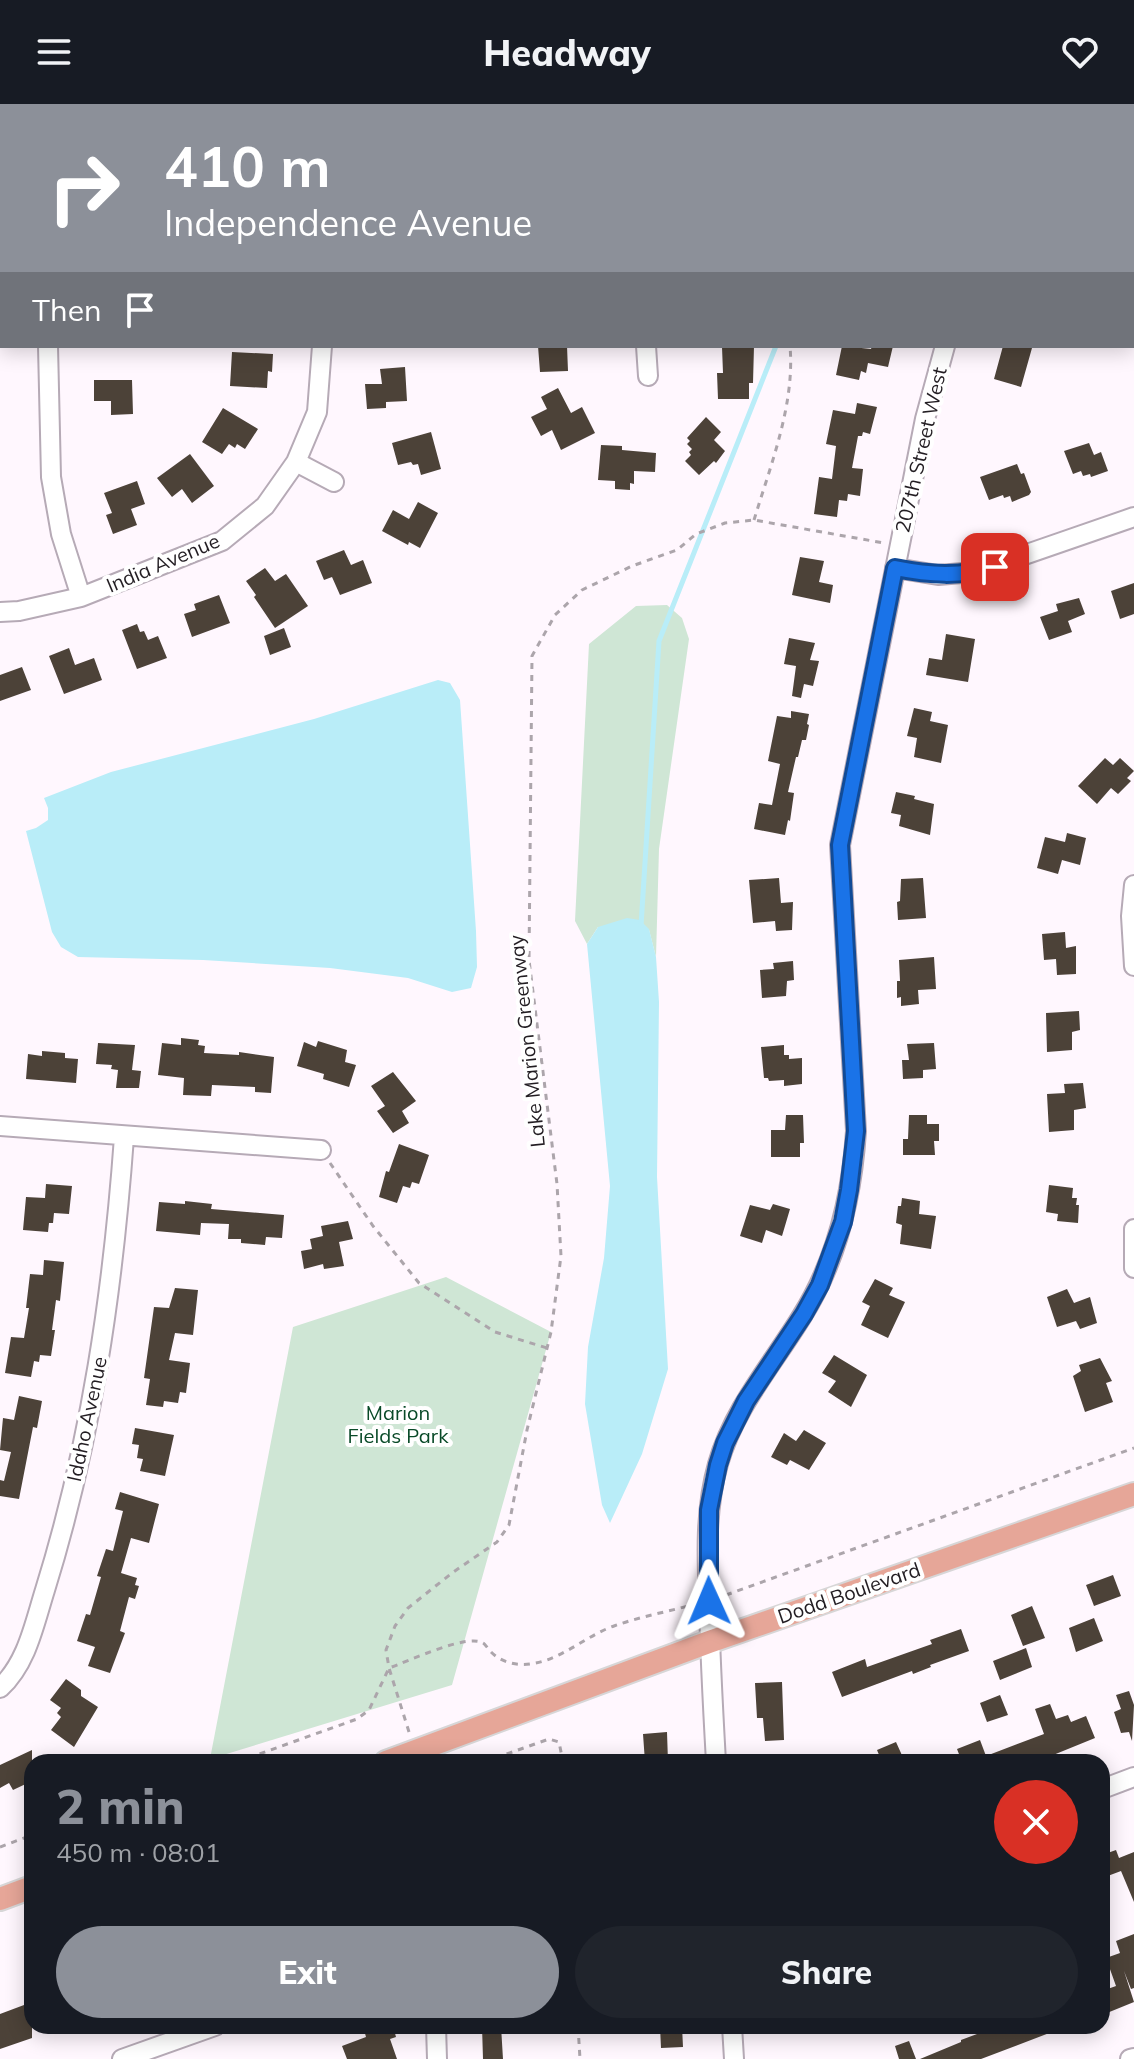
<!DOCTYPE html>
<html lang="en">
<head>
<meta charset="utf-8">
<style>
	:root { --surface:#171b24; --page:#20242c; --text:#f1f3f6; --muted:#9ea1a6; --accent:#8c9099 }
	body { margin:0; font-family:Mulish,sans-serif; background:var(--page); color:var(--text); height:100vh; display:flex; flex-direction:column; font-size:30px; white-space:nowrap }
	* { box-sizing:border-box; margin:0 }
	p { font-size:26px; color:var(--muted) }
	.icon { flex:none; width:44px; height:44px; fill:none; stroke:currentColor; stroke-width:2; stroke-linecap:round; stroke-linejoin:round }
	.map { position:relative; flex:1; overflow:hidden }
	.side { position:absolute; left:24px; top:1650px; width:1086px; height:280px; display:flex; flex-direction:column; background:var(--surface); border-radius:24px; box-shadow:0 4px 20px #0003 }
	.side>* { flex:none }
	.hud { position:absolute; left:0px; top:0px; width:1134px; height:244px; box-shadow:0 4px 20px #0003; background:#8c9099; color:#fff; overflow:hidden }
	.pin { position:absolute; display:grid; place-items:center; width:68px; height:68px; color:#fff; margin:-34px; border-radius:16px; box-shadow:0 4px 12px #0006 }
	.me { position:absolute; width:88px; margin:-44px; rotate:359deg; stroke-linejoin:round; filter:drop-shadow(0 0 6px #0008) }
	.turn { display:flex; align-items:center; gap:28px; height:168px; padding:0 32px; font-size:36px }
	.turn .icon { width:104px; height:104px; stroke-width:2.5 }
	.turn b { display:block; font-size:56px; line-height:68px }
	.then { display:flex; align-items:center; height:76px; padding:0 32px; background:#0003; gap:16px; font-size:30px }
	.round { display:grid; place-items:center; flex:none; width:84px; height:84px; border-radius:42px; background:var(--page) }
	.headline { display:flex; align-items:center; justify-content:space-between; height:136px; padding:0 32px }
	h1 { font-size:48px; font-weight:800; line-height:60px; color:var(--accent) }
	.cta { display:flex; gap:16px; margin-top:auto; padding:16px 32px }
	.cta a { flex:1; height:92px; border-radius:48px; background:var(--accent); color:#fff; font-size:32px; font-weight:800; line-height:92px; text-align:center }
	.cta a+a { background:var(--page); color:var(--text) }
	header { display:flex; justify-content:space-between; align-items:center; height:104px; padding:0 32px; background:var(--surface); font-size:36px; font-weight:800 }
	.map>svg:first-child { display:block }
</style>
</head>
<body>
<header><svg class="icon" aria-label="menu" viewBox="0 0 24 24"><path d="M4 6h16M4 12h16M4 18h16"/></svg>Headway<svg class="icon" aria-label="heart" viewBox="0 0 24 24"><path d="M12 20l-8-8c-3-5 5-10 8-4 3-6 11-1 8 4z"/></svg></header>
<div class="map">
<svg width="1134" height="1955" viewBox="0 0 1134 1955">
	<rect width="100%" height="100%" fill="#fff7fe"/>
	<path fill="#cfe6d5" d="M667 501 682 514 689 535 659 745 656 853 649 826 598 823 587 840 575 817 589 540 636 502Z
		M446 1173 551 1228 452 1581 210 1655 293 1223Z"/>
	<path fill="#b9edf8" d="M438 576 450 579 460 596 476 827 477 863 471 884 452 888 408 874 330 864 203 856 78 853 61 843 52 828 26 727 36 724 48 716V704L44 694 111 668 314 615Z
		M627 814 640 816 649 825 656 853 659 898 657 1073 668 1265 642 1350 610 1419 602 1401 585 1300 588 1243 604 1154 610 1082 587 840 598 823Z"/>
	<g fill="none" stroke-linecap="round" stroke-linejoin="round">
		<path stroke="#b9edf8" stroke-width="5" d="M836 2 837 0
			M641 822 659 537 776 242"/>
	</g>
	<path fill="#4c4238" d="M538 242H567L568 267 540 268Z
		M754 242 753 279H749V295H718L717 269H723L722 243Z
		M842 242 871 245 872 242H893L888 263 868 259 866 269 861 267 859 276 836 271Z
		M1003 242 1032 244 1021 283 994 275Z
		M232 248 273 250 272 268 268 267 267 284 230 282Z
		M405 263 407 297 386 298V304L367 305 365 280H382L380 265Z
		M94 276H132L133 310 111 311V297H94Z
		M558 284 571 309 582 303 595 329 561 346 552 326 541 332 531 313 547 305 541 293Z
		M857 299 877 303 870 330 863 328 862 332H858L852 364 863 365 860 392 848 390 847 397 839 396 837 413 814 410 819 373 832 375 836 342 826 340 833 306 855 310Z
		M223 304 258 325 245 345 237 340 235 344 229 340 222 350 202 338Z
		M706 313 721 328 714 336 725 347 716 359 714 357 699 371 685 357 691 351 689 348 692 345 687 340 690 337 687 334Z
		M431 328 441 365 421 371 418 360 413 361 411 358 398 361 392 339Z
		M1089 339 1094 351 1101 348 1108 367 1091 373 1090 370 1083 372 1081 367 1073 370 1064 347Z
		M601 341 622 342V346L656 349 655 368 634 367V380L630 379V386L615 385V377L598 376Z
		M190 350 214 382 192 399 182 385 172 393 157 374Z
		M1017 360 1021 370 1024 369 1031 388 1029 391 1012 398 1010 392 1004 394 1003 391 989 396 980 373Z
		M137 377 145 400 131 405 137 421 113 430 106 411 112 409 104 389Z
		M418 398 438 409 420 444 409 438 408 441 382 427 393 406 409 415Z
		M344 446 351 461 363 456 372 479 340 491 332 473 324 476 316 457Z
		M800 453 824 457 819 478 833 481 830 499 792 491Z
		M265 464 275 477 286 470 308 502 275 524 254 493 256 491 246 477Z
		M1134 479V510L1120 515 1111 487Z
		M219 491 230 519 192 533 184 510 196 506 194 500Z
		M1079 494 1085 510 1068 517 1072 528 1049 536 1040 513 1058 507 1056 500Z
		M137 520 140 528 144 527 148 536 158 532 167 554 137 565 122 526Z
		M284 524 291 543 270 551 264 532Z
		M946 530 975 535 968 578 926 571 929 554 942 556Z
		M789 534 815 539 810 556 819 557 813 582 804 580 801 594 792 592 796 562 784 560Z
		M69 544 75 561 94 554 102 576 64 590 49 552Z
		M22 563 31 586 0 597V571Z
		M914 604 932 608 930 617 948 621 941 659 914 653 917 634 907 632Z
		M791 607 809 610 807 620 809 621 806 636H802L798 653H796L788 688 794 689 790 717 788 716 785 731 754 725 759 699 772 701 780 660 768 657 777 612 791 614Z
		M1105 654 1113 661 1120 654 1134 667 1127 674 1131 677 1118 690 1111 684 1097 700 1078 682Z
		M896 688 915 692 914 695 934 700 930 731 899 722 901 711 891 709Z
		M1067 729 1086 734 1080 761 1062 756 1058 770 1037 764 1045 733 1065 738Z
		M779 774 781 799 793 798 792 826 776 827 775 817 753 819 749 776Z
		M923 774 926 814 898 816 897 798 900 797 901 775Z
		M1065 828 1066 844 1076 842V870L1057 871 1056 855 1044 856 1042 830Z
		M934 853 936 885 918 886 919 900 901 902V893L897 894V877H900L899 856Z
		M793 857 794 876 787 877 786 892 762 894 760 866 774 865 773 859Z
		M1079 907 1080 926 1072 928V946L1047 948 1046 909Z
		M181 934 199 936 198 941 205 942 204 949 239 951V948L274 953 271 989 255 988V983L212 981 211 992 183 991 184 974 158 971 162 939 181 941Z
		M318 937 347 946 345 958 356 961 349 983 323 975 324 970 297 962 304 938 316 943Z
		M98 939 135 941 132 966 141 967 139 984H116L118 966 111 965 112 961 96 960Z
		M934 939 936 965 923 966V974L903 975 902 956H909L907 940Z
		M784 941V951H789V955L802 954V980L784 982V976L769 977 768 974H764L761 943Z
		M42 947 65 949V954L78 955 76 979 26 975 28 950 42 952Z
		M393 968 416 997 402 1007 409 1019 393 1029 377 1007 385 1002 371 982Z
		M1083 979 1086 1004 1074 1006V1026L1049 1028 1047 990 1065 989 1064 980Z
		M786 1011H803L804 1039H800V1053H771V1026H785Z
		M909 1011H927V1020H939V1037H934L935 1051H903V1035H908Z
		M399 1040 429 1051 419 1080 412 1078 410 1084 403 1082 397 1099 379 1093 386 1067 389 1068Z
		M46 1080 72 1082 69 1110 54 1109 53 1119H49L48 1128 23 1126 26 1093 45 1094Z
		M1049 1081 1073 1084 1072 1094H1077L1076 1101H1079L1078 1119 1057 1117 1058 1110 1046 1108Z
		M902 1094 920 1097 919 1110 936 1112 931 1145 900 1140 902 1121 896 1119 898 1102H901Z
		M185 1097 212 1100 211 1105 284 1111 282 1134 266 1133 265 1141 241 1139V1135H228L229 1120 201 1119 200 1131 156 1127 159 1098 185 1100Z
		M773 1100 790 1105 782 1132 766 1126 762 1139 740 1132 750 1101 770 1106Z
		M348 1117 353 1135 339 1138 344 1162 324 1165 323 1160 304 1165 301 1147 312 1145 310 1135 323 1132 321 1122Z
		M44 1156 64 1158 60 1197 56 1196 52 1226H55L51 1252 40 1251 39 1258 34 1257 31 1273 5 1269 11 1233 24 1234 29 1204H26L30 1170 43 1171Z
		M875 1175 893 1184 889 1191 905 1198 888 1234 861 1221 870 1202 862 1198Z
		M175 1184 198 1186 193 1231 175 1229 169 1256 190 1259 186 1289 180 1288 178 1299 164 1297 163 1303 146 1301 150 1275 144 1274 154 1203 169 1204Z
		M1067 1185 1074 1199 1090 1193 1097 1219 1080 1225 1076 1217 1057 1223 1047 1193Z
		M834 1251 867 1271 851 1303 828 1288 836 1277 822 1269Z
		M1100 1254 1112 1277 1106 1279 1113 1298 1085 1308 1073 1272 1081 1267 1079 1261Z
		M19 1292 42 1297 37 1324 33 1323 19 1395 0 1392V1376L4 1377 11 1348 0 1346 3 1314 14 1316Z
		M135 1324 174 1331 165 1372 140 1367 143 1355 137 1354 139 1341 132 1340Z
		M804 1326 826 1339 809 1366 790 1356 787 1361 771 1353 784 1329 796 1337Z
		M120 1388 159 1400 149 1439 131 1434 121 1469 137 1474 135 1481 139 1482 135 1495 129 1493 120 1527 125 1529 110 1569 88 1562 95 1543 77 1537 86 1510 90 1511 101 1473 97 1472 106 1445 113 1447 123 1407 115 1405Z
		M1113 1471 1121 1492 1094 1502 1086 1481Z
		M1032 1502 1045 1534 1023 1542 1011 1511Z
		M1094 1514 1103 1537 1076 1548 1069 1524Z
		M961 1525 969 1547 930 1561 931 1563 913 1570 912 1567 842 1593 832 1568 865 1555 867 1563 932 1540 930 1536Z
		M1026 1544 1032 1563 1000 1576 993 1557Z
		M66 1575 81 1586V1592L98 1603 74 1643 51 1626 61 1613 57 1609 61 1604 50 1596Z
		M782 1578 784 1636 765 1637 763 1614H757L755 1579Z
		M1129 1587 1134 1601 1132 1637 1129 1628 1121 1629 1114 1608 1121 1605 1116 1591Z
		M1000 1591 1008 1611 987 1618 980 1599Z
		M1050 1600 1056 1615 1068 1611 1071 1618 1086 1612 1095 1634 1036 1658H962L957 1645 980 1636 986 1652 1044 1630 1035 1605Z
		M667 1628 668 1658H645L643 1630Z
		M896 1638 905 1658H882L877 1646Z
		M32 1646V1677L13 1686 9 1679 0 1684V1661Z
		M1116 1746 1119 1754 1134 1748V1798L1121 1767 1105 1773 1102 1766V1751Z
		M1134 1830V1884L1131 1885 1124 1867 1134 1898 1102 1911V1887L1116 1882 1106 1854 1120 1849 1116 1837Z
		M32 1898V1934L0 1945V1910Z
		M363 1922H393L396 1933 390 1935 397 1955H347L342 1942 366 1933Z
		M482 1922H501L503 1955H483Z
		M660 1922H682L683 1943 661 1944Z
		M1009 1922 1065 1923 981 1955H920L961 1938V1936L993 1924 994 1928Z
		M909 1937 916 1955H899L895 1942Z"/>
	<g fill="none" stroke-linecap="round" stroke-linejoin="round">
		<g stroke="#b6aab6" stroke-width="22">
			<path id="minor" d="M42 0V2
				M309 0V2
				M631 0V2
				M1010 2 1011 0
				M0 40H2
				M48 242 51 373 61 430 81 493
				M646 242 648 272
				M296 358 334 378
				M895 464 938 471 975 468 1134 413
				M0 508 19 507 81 493 222 437 265 402 296 358 317 308 322 242
				M1134 781 1131 812 1134 862
				M0 1022 321 1046
				M1134 1125V1164
				M0 1584C27 1559 34 1521 45 1486 91 1338 113 1187 124 1033
				M716 1658C713 1605 710 1552 709 1500 707 1453 705 1406 718 1360 734 1304 772 1261 802 1212 837 1156 852 1092 856 1027L840 741 925 315 945 242
				M1102 1685 1134 1673
				M436 1922 437 1955
				M732 1922 734 1955
				M122 1955 215 1922
				M1130 1955 1134 1954"/>
		</g>
		<g stroke="#d7d6d7" stroke-width="26">
			<path id="major" d="M386 1658 709 1538 1134 1390
				M0 1795 32 1783"/>
		</g>
		<path stroke="#aca5ab" stroke-width="3" stroke-dasharray="6 6" stroke-linecap="butt" d="M821 2 822 0
			M754 416C771 360 795 300 790 242
			M330 1059 373 1122 419 1179 495 1228 547 1244
			M726 1491 1134 1344
			M409 1628 389 1564 386 1546 395 1522 408 1504 452 1469 497 1438 509 1421 527 1326 551 1228 561 1152 557 1080 529 856 532 552 555 511 582 486 632 462 677 446 696 430 725 419 754 416 884 439
			M237 1658 357 1615 369 1606 389 1564C407 1558 467 1529 483 1539 485 1540 489 1546 491 1548 501 1558 516 1562 530 1560 562 1556 585 1532 614 1522 639 1513 666 1508 692 1501
			M484 1658 549 1635 559 1638 563 1658
			M0 1743 32 1731
			M578 1922 580 1955"/>
		<use href="#minor" stroke="#fff" stroke-width="18"/>
		<use href="#major" stroke="#e6a698" stroke-width="22"/>
	</g>
	<g fill="none" stroke-linecap="round" stroke-linejoin="round">
		<g stroke="#114b97" stroke-width="20">
			<path id="route" d="M709 1497V1406L718 1361 725 1339 746 1297 804 1210 820 1181 843 1118 849 1086 856 1027 840 741 895 464C930 471 960 473 995 463"/>
		</g>
		<use href="#route" stroke="#1a73e8" stroke-width="14"/>
	</g>
	<g text-anchor="middle" stroke-width="8" stroke-linejoin="round" paint-order="stroke">
		<g font-size="20" fill="#221d22" stroke="#fff">
			<text transform="translate(921 346) rotate(-77)" y="7">207th Street West</text>
			<text transform="translate(163 459) rotate(-23)" y="7">India Avenue</text>
			<text transform="translate(527 937) rotate(-96)" y="7">Lake Marion Greenway</text>
			<text transform="translate(87 1315) rotate(-78)" y="7">Idaho Avenue</text>
			<text transform="translate(849 1489) rotate(-19)" y="7">Dodd Boulevard</text>
		</g>
		<g font-size="20" fill="#094a28" stroke="#fff">
			<text x="398" y="1316">Marion<tspan x="398" dy="23">Fields Park</tspan></text>
		</g>
	</g>
</svg>
<div class="pin" style="left:995px;top:463px;background:#d93025"><svg class="icon" aria-label="arrive" viewBox="0 0 24 24"><path d="M6 21V4h12l-3 4 3 4H6"/></svg></div>
<svg class="me" style="left:709px;top:1497px" viewBox="-20 -20 40 40"><path d="M0-17L14 15 0 8-14 15z" fill="#1a73e8" stroke="#fff" stroke-width="4"/></svg>
<div class="hud">
<div class="turn"><svg class="icon" aria-label="right" viewBox="0 0 24 24"><path d="M7 20v-9h11M14 6l5 5-5 5"/></svg><div><b>410 m</b>Independence Avenue</div></div>
<div class="then">Then<svg class="icon" aria-label="arrive" viewBox="0 0 24 24"><path d="M6 21V4h12l-3 4 3 4H6"/></svg></div>
</div>
<section class="side">
<div class="headline"><div><h1>2 min</h1><p>450 m · 08:01</p></div><a class="round" style="background:#d93025;color:#fff"><svg class="icon" aria-label="close" viewBox="0 0 24 24"><path d="M6 6l12 12M18 6L6 18"/></svg></a></div>
<div class="cta"><a>Exit</a><a>Share</a></div>
</section>
</div>
</body>
</html>
